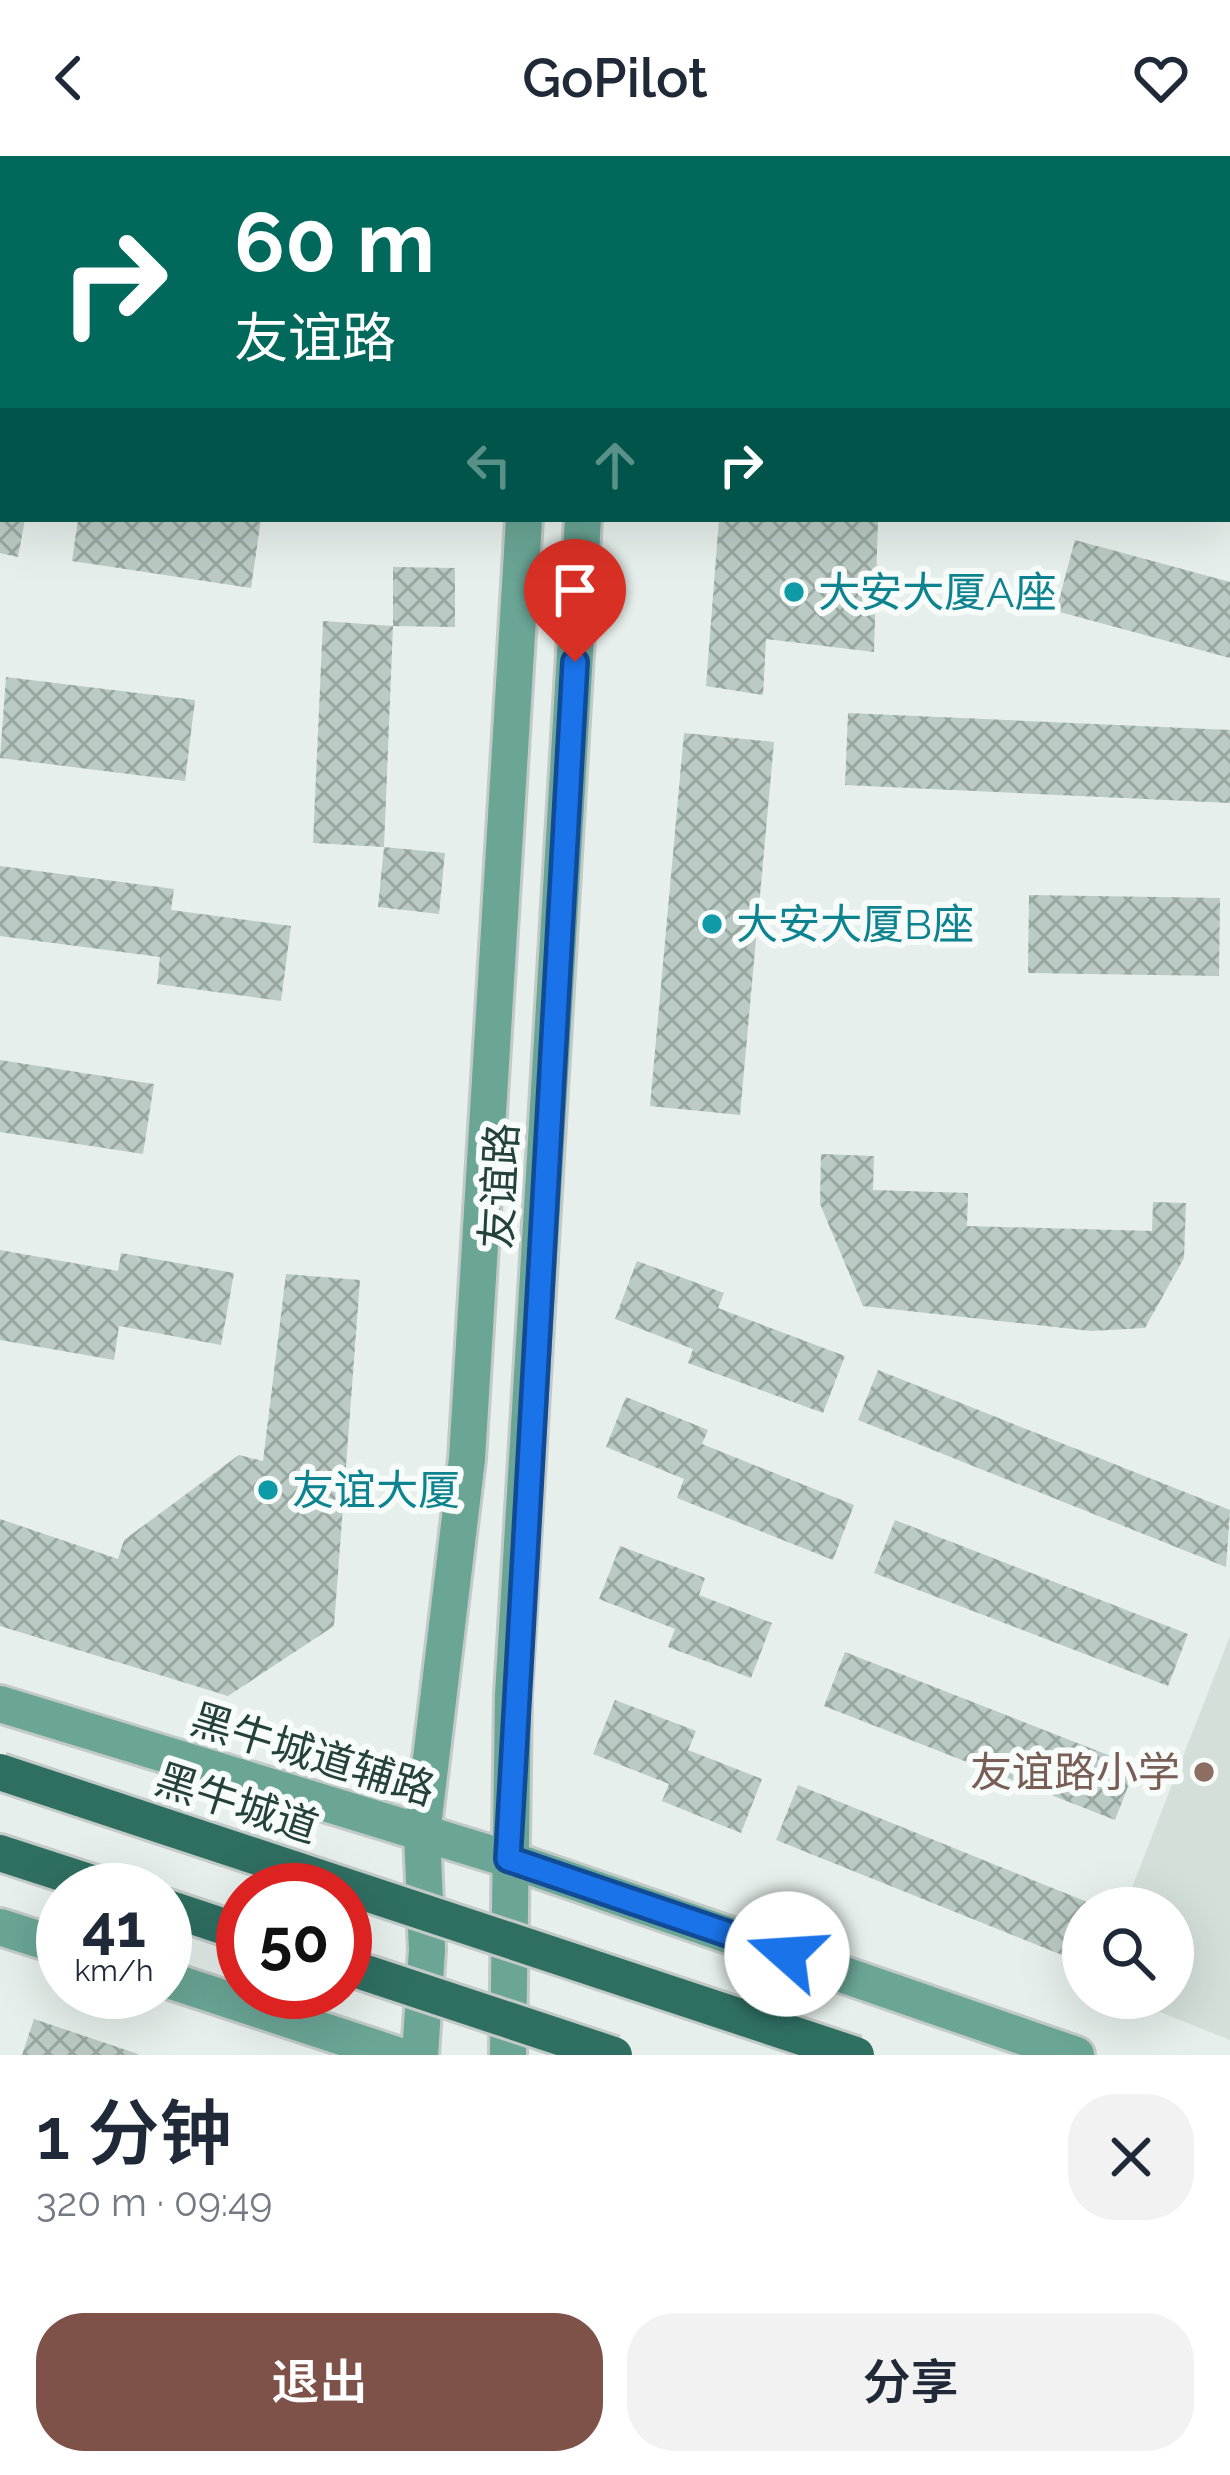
<!DOCTYPE html>
<html lang="zh">
<head>
<meta charset="utf-8">
<style>
	:root { --surface:#fff; --page:#f2f2f3; --text:#1f2937; --muted:#747a83; --accent:#7f5249 }
	body { margin:0; font-family:Raleway,"Noto Sans SC",sans-serif; background:var(--page); color:var(--text); height:100vh; display:flex; flex-direction:column; font-size:45px; white-space:nowrap }
	* { box-sizing:border-box; margin:0 }
	p { font-size:39px; color:var(--muted) }
	.icon { flex:none; width:66px; height:66px; fill:none; stroke:currentColor; stroke-width:2; stroke-linecap:round; stroke-linejoin:round }
	.map { position:relative; height:1899px; overflow:hidden }
	.sheet { display:flex; flex-direction:column; background:var(--surface); flex:1 }
	.sheet>* { flex:none }
	.hud { position:absolute; left:0px; top:0px; width:1230px; height:366px; box-shadow:0 12px 48px #0002; background:#00695c; color:#fff; overflow:hidden }
	.buttons { position:absolute; left:1062px; top:1731px; display:grid; gap:24px }
	.buttons a { display:grid; place-items:center; width:132px; height:132px; border-radius:50%; background:var(--surface); box-shadow:0 12px 48px #0002; font-size:60px }
	.speed { position:absolute; left:36px; top:1707px; display:flex; gap:24px; font-size:60px; font-weight:700; text-align:center }
	.speed>* { display:grid; place-content:center; width:156px; height:156px; border-radius:50%; background:var(--surface); box-shadow:0 12px 48px #0002; line-height:1 }
	.speed small { font-size:30px; font-weight:400 }
	.speed .limit { border:18px solid #d22; background:#fff; color:#111 }
	.pin { position:absolute; display:grid; place-items:center; width:102px; height:102px; color:#fff; margin:-123px -51px; border-radius:50% 50% 50% 0; rotate:-45deg; box-shadow:0 0 12px #0007 }
	.pin .icon { rotate:45deg }
	.me { position:absolute; width:132px; margin:-66px; rotate:289deg; stroke-linejoin:round; filter:drop-shadow(0 0 9px #0008) }
	.turn { display:flex; align-items:center; gap:42px; height:252px; padding:0 36px; font-size:54px }
	.turn .icon { width:156px; height:156px; stroke-width:2.5 }
	.turn b { display:block; font-size:84px; line-height:102px }
	.lanes { display:flex; align-items:center; height:114px; padding:0 36px; background:#0003; justify-content:center; gap:60px; direction:ltr }
	.lanes .off { opacity:.35 }
	.round { display:grid; place-items:center; flex:none; width:126px; height:126px; border-radius:48px; background:var(--page) }
	.headline { display:flex; align-items:center; justify-content:space-between; height:204px; padding:0 36px }
	h1 { font-size:72px; font-weight:600; line-height:90px }
	.action { display:flex; gap:24px; margin-top:auto; padding:24px 36px }
	.action a { flex:1; height:138px; border-radius:48px; background:var(--accent); color:#fff; font-size:48px; font-weight:600; line-height:138px; text-align:center }
	.action a+a { background:var(--page); color:var(--text) }
	header { display:flex; justify-content:space-between; align-items:center; height:156px; padding:0 36px; background:var(--surface); font-size:54px; font-weight:600 }
	.map>svg:first-child { display:block }
</style>
</head>
<body>
<header><svg class="icon" aria-label="back" viewBox="0 0 24 24"><path d="M15 5l-7 7 7 7"/></svg>GoPilot<svg class="icon" aria-label="heart" viewBox="0 0 24 24"><path d="M12 20l-8-8c-3-5 5-10 8-4 3-6 11-1 8 4z"/></svg></header>
<div class="map">
<svg width="1230" height="1899" viewBox="0 0 1230 1899">
	<defs>
		<pattern id="building-cross-hatch" width="8" height="8" patternUnits="userSpaceOnUse" patternTransform="scale(3)"><rect width="8" height="8" fill="#bbcac4"/><path d="M0 0l8 8M0 8l8-8" fill="none" stroke="#98a6a0"/></pattern>
	</defs>
	<rect width="100%" height="100%" fill="#e6efeb"/>
	<path fill="#d4dfda" d="M1230 1480V1884L1125 1842H1173V1752H1124Z"/>
	<path fill="url(#building-cross-hatch)" d="M0 363H25L18 401 0 397Z
		M78 363H261L251 432 72 405Z
		M719 363H878L874 496 766 483 763 539 706 530Z
		M1075 384 1230 426V502L1056 455Z
		M393 411 455 412V471L393 470Z
		M323 465 393 470 384 691 313 687Z
		M6 521 195 544 185 625 0 602Z
		M848 557 1230 574V647L845 629Z
		M684 577 774 586 740 959 650 950Z
		M384 691 445 697 439 758 378 751Z
		M0 710 174 733 171 754 291 770 281 845 157 828 160 801 0 780Z
		M1029 739 1220 742 1219 820 1028 817Z
		M0 904 154 928 143 998 0 976Z
		M821 998 874 1000 873 1034 968 1037 967 1070 1152 1075 1153 1046 1186 1047 1184 1102 1145 1172 1091 1175 863 1150 820 1048Z
		M0 1094 118 1115 121 1097 234 1117 221 1189 119 1170 114 1204 0 1184Z
		M637 1105 724 1137 718 1152 845 1200 823 1257 688 1207 693 1193 615 1163Z
		M286 1118 360 1124 334 1470 228 1540 0 1470V1363L118 1403 124 1384 239 1299 263 1305Z
		M878 1214 1230 1354 1226 1411 858 1264Z
		M626 1241 708 1274 702 1288 854 1349 833 1404 677 1342 684 1323 606 1291Z
		M895 1364 1188 1478 1168 1530 874 1417Z
		M620 1390 705 1422 699 1439 772 1467 751 1522 668 1491 675 1473 599 1443Z
		M845 1496 1136 1610 1115 1664 824 1550Z
		M615 1544 696 1575 688 1594 762 1623 741 1677 662 1645 669 1628 593 1598Z
		M798 1629 1102 1752H1083V1790L1077 1805 776 1684Z
		M34 1863 138 1898V1899H22Z"/>
	<g fill="none" stroke-linecap="round" stroke-linejoin="round">
		<g stroke="#a8b8b2" stroke-width="39">
			<path id="minor" d="M1216 3 1218 0
				M0 280 3 279
				M1227 343 1230 344"/>
		</g>
		<g stroke="#c2cac8" stroke-width="42">
			<path id="major" d="M545 3V0
				M602 3V0
				M0 1548 508 1703 1076 1899
				M0 1771 63 1791
				M165 1823 397 1899
				M420 1899 427 1794 422 1678 467 1303 524 363
				M508 1899 513 1539 583 363"/>
		</g>
		<g stroke="#c2cac8" stroke-width="42">
			<path id="highway" d="M0 1697 114 1734
				M165 1751 243 1777"/>
		</g>
		<use href="#minor" stroke="#fff" stroke-width="33"/>
		<use href="#major" stroke="#6aa596" stroke-width="36"/>
		<use href="#highway" stroke="#2f6f62" stroke-width="36"/>
		<g stroke="#c2cac8" stroke-width="42" stroke-linecap="butt">
			<path id="highway-bridge" d="M0 1616 856 1899
				M345 1810 614 1899"/>
		</g>
		<use href="#highway-bridge" stroke="#2f6f62" stroke-width="36"/>
	</g>
	<g fill="none" stroke-linecap="round" stroke-linejoin="round">
		<g stroke="#114b97" stroke-width="30">
			<path id="route" d="M575 506 508 1703 787 1798"/>
		</g>
		<use href="#route" stroke="#1a73e8" stroke-width="21"/>
	</g>
	<g fill="#0f9aa8" stroke="#f7fbf9" stroke-width="4.5">
		<circle cx="794" cy="436" r="12"/>
		<circle cx="712" cy="768" r="12"/>
		<circle cx="268" cy="1334" r="12"/>
	</g>
	<circle fill="#8d6e63" stroke="#f7fbf9" stroke-width="4.5" cx="1204" cy="1616" r="12"/>
	<g text-anchor="middle" stroke-width="12" stroke-linejoin="round" paint-order="stroke">
		<g font-size="42" fill="#0d838f" stroke="#f7fbf9" text-anchor="start">
			<text x="818" y="451">大安大厦A座</text>
			<text x="736" y="783">大安大厦B座</text>
			<text x="292" y="1349">友谊大厦</text>
		</g>
		<g font-size="42" fill="#24423a" stroke="#f7fbf9">
			<text transform="translate(499 1030) rotate(-87)" y="15">友谊路</text>
			<text transform="translate(313 1598) rotate(17)" y="15">黑牛城道辅路</text>
			<text transform="translate(237 1647) rotate(18)" y="15">黑牛城道</text>
		</g>
		<g font-size="42" fill="#785e54" stroke="#f7fbf9" text-anchor="end">
			<text x="1180" y="1631">友谊路小学</text>
		</g>
	</g>
</svg>
<div class="buttons">
<a><svg class="icon" aria-label="search" viewBox="0 0 24 24"><circle cx="10" cy="10" r="6"/><path d="M15 15l6 6"/></svg></a>
</div>
<div class="speed"><div>41<small>km/h</small></div><div class="limit">50</div></div>
<div class="pin" style="left:575px;top:506px;background:#d93025"><svg class="icon" aria-label="arrive" viewBox="0 0 24 24"><path d="M6 21V4h12l-3 4 3 4H6"/></svg></div>
<svg class="me" style="left:787px;top:1798px" viewBox="-20 -20 40 40"><circle r="19" fill="#fff"/><path d="M0-13L10 11 0 6-10 11z" fill="#1a73e8"/></svg>
<div class="hud">
<div class="turn"><svg class="icon" aria-label="right" viewBox="0 0 24 24"><path d="M7 20v-9h11M14 6l5 5-5 5"/></svg><div><b>60 m</b>友谊路</div></div>
<div class="lanes"><svg class="icon off" aria-label="left" viewBox="0 0 24 24"><path d="M17 20v-9H6M10 6l-5 5 5 5"/></svg><svg class="icon off" aria-label="ahead" viewBox="0 0 24 24"><path d="M12 20V5M6 11l6-6 6 6"/></svg><svg class="icon" aria-label="right" viewBox="0 0 24 24"><path d="M7 20v-9h11M14 6l5 5-5 5"/></svg></div>
</div>
</div>
<section class="sheet">
<div class="headline"><div><h1>1 分钟</h1><p>320 m · 09:49</p></div><a class="round"><svg class="icon" aria-label="close" viewBox="0 0 24 24"><path d="M6 6l12 12M18 6L6 18"/></svg></a></div>
<div class="action"><a>退出</a><a>分享</a></div>
</section>
</body>
</html>
